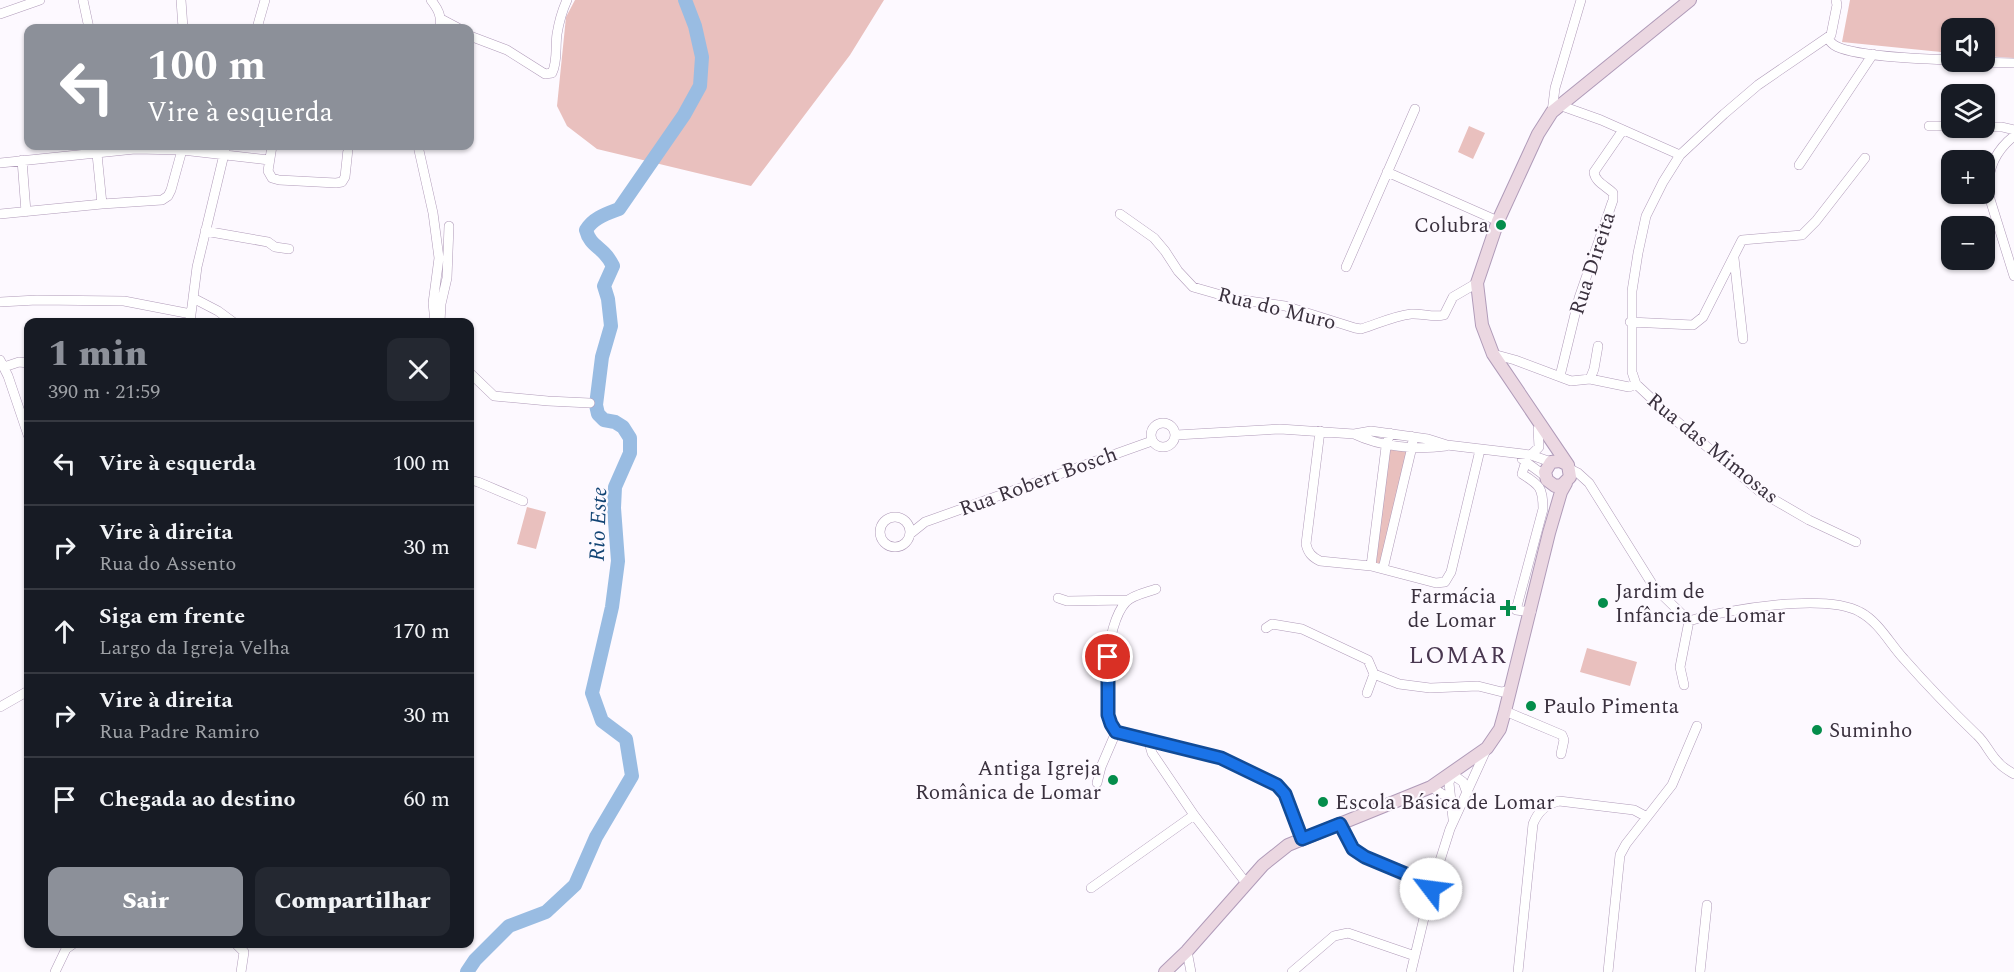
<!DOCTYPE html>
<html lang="pt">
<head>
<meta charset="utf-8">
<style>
	:root { --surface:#171b24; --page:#242831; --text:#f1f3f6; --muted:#9ea1a6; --line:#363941; --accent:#8c9099 }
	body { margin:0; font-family:Spectral,serif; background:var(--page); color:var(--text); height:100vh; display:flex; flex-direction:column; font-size:22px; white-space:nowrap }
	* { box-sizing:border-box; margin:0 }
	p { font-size:20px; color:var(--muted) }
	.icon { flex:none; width:33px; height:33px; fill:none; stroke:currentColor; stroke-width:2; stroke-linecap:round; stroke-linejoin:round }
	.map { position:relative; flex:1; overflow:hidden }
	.details { position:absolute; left:24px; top:318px; width:450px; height:630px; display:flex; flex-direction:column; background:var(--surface); border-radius:12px; box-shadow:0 2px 4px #0004 }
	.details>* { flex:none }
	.hud { position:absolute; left:24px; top:24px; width:450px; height:126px; border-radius:12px; box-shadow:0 2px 4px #0004; background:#8c9099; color:#fff; overflow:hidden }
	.controls { position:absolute; left:1941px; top:18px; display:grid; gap:12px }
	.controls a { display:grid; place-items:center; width:54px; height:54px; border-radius:12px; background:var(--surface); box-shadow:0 2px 4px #0004; font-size:30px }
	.pin { position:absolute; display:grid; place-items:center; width:51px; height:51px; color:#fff; margin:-26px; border:3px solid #fff; border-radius:50%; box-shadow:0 2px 6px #0007 }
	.me { position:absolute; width:66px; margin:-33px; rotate:300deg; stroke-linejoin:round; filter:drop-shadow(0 0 4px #0008) }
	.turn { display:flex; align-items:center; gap:21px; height:126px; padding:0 24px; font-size:27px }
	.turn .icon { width:78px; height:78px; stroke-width:2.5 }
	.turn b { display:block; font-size:42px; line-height:51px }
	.round { display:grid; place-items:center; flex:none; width:63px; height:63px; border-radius:12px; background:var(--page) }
	.head { display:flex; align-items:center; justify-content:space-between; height:102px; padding:0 24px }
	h1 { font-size:36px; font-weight:800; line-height:45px; color:var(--accent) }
	.button { display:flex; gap:12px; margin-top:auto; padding:12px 24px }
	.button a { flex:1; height:69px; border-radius:12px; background:var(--accent); color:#fff; font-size:24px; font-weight:800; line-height:69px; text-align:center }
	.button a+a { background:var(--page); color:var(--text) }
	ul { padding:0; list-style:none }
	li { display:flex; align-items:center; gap:18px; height:84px; padding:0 24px; border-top:2px solid var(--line) }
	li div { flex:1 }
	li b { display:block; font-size:22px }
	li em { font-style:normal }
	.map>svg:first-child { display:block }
</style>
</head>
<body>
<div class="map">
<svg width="2014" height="972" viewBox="0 0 2014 972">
	<rect width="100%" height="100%" fill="#fdf9ff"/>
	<path fill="#e9c0be" d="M575 0H884L850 55 751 186 597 149 567 126 557 106 566 17Z
		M1850 0H2014V58L1985 56 1984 28H1952L1951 53 1842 42Z
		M1469 126 1485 133 1473 159 1458 152Z
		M1390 449 1407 452 1381 565 1374 564Z
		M527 507 546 512 536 549 517 544Z
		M1587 648 1637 662 1630 686 1580 672Z"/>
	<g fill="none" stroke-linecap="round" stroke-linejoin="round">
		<path stroke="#99bce2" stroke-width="14" d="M467 972 475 960 509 926 546 912 575 885 596 837 632 776 626 739 602 721 592 693 612 607 618 561 614 508 615 487 630 453V438L623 427 615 422 604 420 598 414 596 405 602 357 611 326 608 299 604 286 613 266C611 262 608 257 604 253 596 245 589 242 586 230 593 218 606 214 619 209L684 115 700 86 702 57 695 26 685 0"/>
		<g stroke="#b09bb9" stroke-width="10">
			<path id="street" d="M83 0 89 28
				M181 0 183 28
				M431 0C438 9 442 16 440 28
				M1836 0 1837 5 1831 35 1758 85 1724 114 1680 155 1663 182 1646 216 1638 253 1632 291V372L1636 384 1666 412 1759 491 1809 520 1856 542
				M0 14 40 0
				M441 19 458 28
				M257 28 265 0
				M470 36 507 50 545 74 552 73C558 61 555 47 557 34 559 22 562 11 567 0
				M1827 38C1829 40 1831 43 1834 45 1852 57 1927 59 1952 60
				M1976 62 2014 63
				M1559 105 1601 120 1680 155
				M1552 112 1555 88 1581 0
				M1929 126H1952
				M1984 127H2002L2014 130
				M2014 136C1995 151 1986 171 1989 196L2014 276
				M272 146 268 171 272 178 279 180 336 183 342 182 345 177 348 149 346 146
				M418 146 433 213 439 258 433 303 435 322
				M97 154 102 204
				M22 160 26 212
				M0 163 135 149 182 150 269 160
				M1799 165 1873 54
				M1387 172 1498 221
				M0 214 102 204 162 200 168 196 171 190 182 150
				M1120 214 1154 238 1165 251 1178 271 1193 287 1235 299 1285 306 1355 328 1361 329C1377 324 1394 316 1411 314 1422 313 1433 318 1444 315L1453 297 1477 283
				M205 231 268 242 275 247 289 249
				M1734 258 1743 339
				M1346 267 1415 109
				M193 298 218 311 233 322
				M0 302 37 300 124 301 191 314
				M190 322 197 267 226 146
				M440 322 441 304 447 278 449 226
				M1630 322 1693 325 1703 317 1742 240 1802 235 1816 221 1865 158
				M1493 354 1515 360 1571 381 1590 379 1629 387 1636 384
				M0 360 8 376 28 435
				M4 367 19 362 28 363
				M470 373 494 396 548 401 590 403
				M1560 376 1579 298 1613 200V193C1606 186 1595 182 1594 172L1623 130
				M1590 379 1594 369 1598 346
				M1151 435a12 12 0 1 1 24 0a12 12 0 1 1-24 0Z
				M1320 431 1306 544C1308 553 1312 557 1320 561L1371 566 1436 583 1445 582 1451 572 1480 450
				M1354 434C1381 447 1416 450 1446 446
				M1176 435 1280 429 1354 434 1371 431 1428 439 1447 445 1531 455 1551 462
				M1531 455 1539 447 1538 429
				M1522 459 1545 476
				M1526 461 1522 474C1540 485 1543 488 1543 509L1516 610 1531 612
				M1570 469 1578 473 1589 483 1654 587 1689 621
				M470 480 478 482 523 501
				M880 532a15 15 0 1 1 30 0a15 15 0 1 1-30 0Z
				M910 534 925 522 1152 441
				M1371 566 1386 447 1390 433
				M1383 569 1411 451 1413 440 1411 436
				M1058 598 1067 601 1127 600
				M1689 621C1727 609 1826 593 1860 612 1879 622 1890 644 1904 659 1927 685 1952 711 1977 735 1986 743 1990 755 1999 763 2003 768 2009 771 2014 774
				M1266 628 1272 624 1302 629 1368 660 1374 674
				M1684 685 1680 667 1689 621
				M1367 693 1374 674 1399 684 1430 688 1478 686 1502 692 1511 690
				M0 707 28 691
				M1505 711 1562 735 1564 740 1561 754
				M1116 732 1221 758 1277 785 1285 794 1302 839
				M1116 732C1099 707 1105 624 1126 602 1132 595 1148 592 1156 589
				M1148 739 1152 753 1194 815 1246 883
				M1097 783 1101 767 1116 732
				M1431 787 1452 800
				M1453 819 1449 783 1452 774 1463 782 1467 793
				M1340 824 1353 849 1365 857 1432 885
				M1091 888 1194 815
				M236 944 244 952 241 972
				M1187 951 1191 972
				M55 972 66 949 73 944
				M1292 972 1334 936 1348 933 1415 956
				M1411 972 1431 889 1450 829 1487 748
				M1518 972 1533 824C1538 811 1546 804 1559 801L1634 810 1647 817
				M1608 972 1620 855 1626 844 1672 785 1697 726
				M1700 972 1707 905"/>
		</g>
		<g stroke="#b09bb9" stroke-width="14">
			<path id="secondary" d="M1568 465 1560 461 1551 462 1545 472 1547 480 1555 486 1562 485 1570 477 1568 465 1493 354 1482 325 1477 283 1498 221 1538 134 1552 112 1690 0
				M1165 972 1187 951 1263 865 1288 845 1431 787 1487 748 1500 729 1505 711 1549 533 1561 492 1566 483"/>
		</g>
		<use href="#street" stroke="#fff" stroke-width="9"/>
		<use href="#secondary" stroke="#ebd7e1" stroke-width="12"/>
	</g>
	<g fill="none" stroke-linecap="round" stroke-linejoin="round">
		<g stroke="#114b97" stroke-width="15">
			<path id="route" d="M1108 657V715L1111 724 1116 732 1221 758 1277 785 1285 794 1302 839 1340 824 1353 849 1365 857 1432 885 1431 889"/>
		</g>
		<use href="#route" stroke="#1a73e8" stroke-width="10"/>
	</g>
	<g fill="#048d4b" stroke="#fdf9ff" stroke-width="2">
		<circle cx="1501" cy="225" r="6"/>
		<circle cx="1603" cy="603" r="6"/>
		<path d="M1505 599h6v6h6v6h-6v6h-6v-6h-6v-6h6z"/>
		<circle cx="1531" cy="706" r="6"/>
		<circle cx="1817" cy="730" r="6"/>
		<circle cx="1113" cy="780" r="6"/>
		<circle cx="1323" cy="802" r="6"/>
	</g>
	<g text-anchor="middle" stroke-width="4.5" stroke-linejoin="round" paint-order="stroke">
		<g font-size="21" fill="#3a313e" stroke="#fdf9ff" text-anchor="start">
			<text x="1489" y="232" text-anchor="end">Colubra</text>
			<text x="1615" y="598">Jardim de<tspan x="1615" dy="24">Infância de Lomar</tspan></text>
			<text x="1496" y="603" text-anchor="end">Farmácia<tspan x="1496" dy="24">de Lomar</tspan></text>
			<text x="1543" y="713">Paulo Pimenta</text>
			<text x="1829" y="737">Suminho</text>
			<text x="1101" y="775" text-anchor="end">Antiga Igreja<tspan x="1101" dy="24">Românica de Lomar</tspan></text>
			<text x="1335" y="809">Escola Básica de Lomar</text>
		</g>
		<g font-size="21" fill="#3a313e" stroke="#fdf9ff">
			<text transform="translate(1592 263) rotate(-72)" y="7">Rua Direita</text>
			<text transform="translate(1277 308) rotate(14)" y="7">Rua do Muro</text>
			<text transform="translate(1713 448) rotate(39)" y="7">Rua das Mimosas</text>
			<text transform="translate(1038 481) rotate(-20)" y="7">Rua Robert Bosch</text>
		</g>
		<g font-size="22" font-style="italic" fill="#124474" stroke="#fdf9ff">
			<text transform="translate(597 524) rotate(-88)" y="8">Rio Este</text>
		</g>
		<g font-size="24" letter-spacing="1.5" fill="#493750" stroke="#fdf9ff">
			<text x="1458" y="663">LOMAR</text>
		</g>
	</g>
</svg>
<div class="controls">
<a><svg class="icon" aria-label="sound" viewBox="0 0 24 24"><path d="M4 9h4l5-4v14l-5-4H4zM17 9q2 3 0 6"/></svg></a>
<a><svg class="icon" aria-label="layers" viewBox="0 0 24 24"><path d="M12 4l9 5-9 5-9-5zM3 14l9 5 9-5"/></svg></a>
<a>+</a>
<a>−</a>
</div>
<div class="pin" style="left:1108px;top:657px;background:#d93025"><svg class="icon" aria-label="arrive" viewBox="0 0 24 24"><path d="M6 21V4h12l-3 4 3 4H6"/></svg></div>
<svg class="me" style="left:1431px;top:889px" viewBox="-20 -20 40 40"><circle r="19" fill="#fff"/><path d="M0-13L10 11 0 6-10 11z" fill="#1a73e8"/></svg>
<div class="hud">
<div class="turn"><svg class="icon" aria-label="left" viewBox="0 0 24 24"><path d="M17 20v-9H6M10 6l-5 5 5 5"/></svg><div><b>100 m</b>Vire à esquerda</div></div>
</div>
<section class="details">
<div class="head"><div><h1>1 min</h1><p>390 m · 21:59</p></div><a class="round"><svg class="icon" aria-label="close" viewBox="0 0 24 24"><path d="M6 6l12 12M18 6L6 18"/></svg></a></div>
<ul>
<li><svg class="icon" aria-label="left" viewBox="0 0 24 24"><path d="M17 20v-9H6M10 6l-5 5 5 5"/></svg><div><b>Vire à esquerda</b></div><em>100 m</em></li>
<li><svg class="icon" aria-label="right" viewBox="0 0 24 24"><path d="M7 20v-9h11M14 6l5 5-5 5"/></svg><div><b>Vire à direita</b><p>Rua do Assento</p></div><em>30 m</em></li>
<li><svg class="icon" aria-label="ahead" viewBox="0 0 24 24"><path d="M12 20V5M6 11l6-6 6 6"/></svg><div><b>Siga em frente</b><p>Largo da Igreja Velha</p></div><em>170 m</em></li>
<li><svg class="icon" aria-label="right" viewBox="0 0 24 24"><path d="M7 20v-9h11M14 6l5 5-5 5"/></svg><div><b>Vire à direita</b><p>Rua Padre Ramiro</p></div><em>30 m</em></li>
<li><svg class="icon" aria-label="arrive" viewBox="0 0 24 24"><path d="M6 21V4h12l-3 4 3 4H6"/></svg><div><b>Chegada ao destino</b></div><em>60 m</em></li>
</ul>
<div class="button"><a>Sair</a><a>Compartilhar</a></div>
</section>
</div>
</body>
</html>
